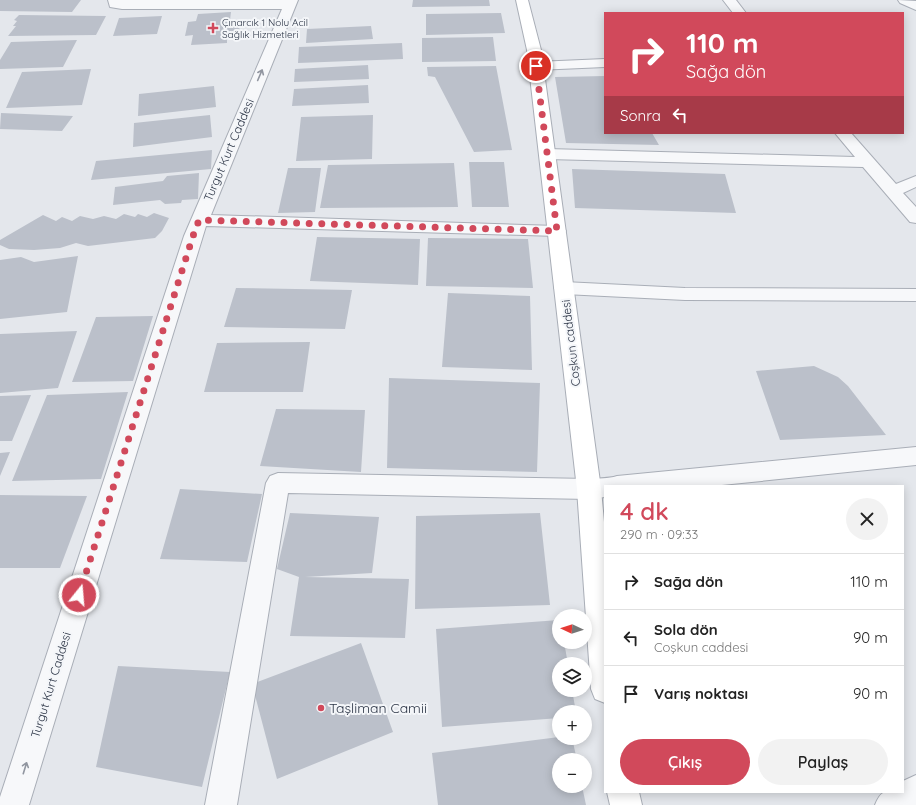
<!DOCTYPE html>
<html lang="tr">
<head>
<meta charset="utf-8">
<style>
	:root { --surface:#fff; --page:#f2f2f2; --text:#222; --muted:#767676; --line:#e0e0e0; --accent:#d1495b }
	body { margin:0; font-family:Quicksand,sans-serif; background:var(--page); color:var(--text); height:100vh; display:flex; flex-direction:column; font-size:15px; white-space:nowrap }
	* { box-sizing:border-box; margin:0 }
	p { font-size:13px; color:var(--muted) }
	.icon { flex:none; width:22px; height:22px; fill:none; stroke:currentColor; stroke-width:2; stroke-linecap:round; stroke-linejoin:round }
	.map { position:relative; flex:1; overflow:hidden }
	.panel { position:absolute; left:604px; top:485px; width:300px; height:308px; display:flex; flex-direction:column; background:var(--surface); border-radius:0px; box-shadow:0 2px 10px #0003 }
	.panel>* { flex:none }
	.banner { position:absolute; left:604px; top:12px; width:300px; height:122px; border-radius:0px; box-shadow:0 2px 10px #0003; background:#d1495b; color:#fff; overflow:hidden }
	.needle { width:26px; rotate:274deg }
	.tools { position:absolute; left:552px; top:609px; display:grid; gap:8px }
	.tools a { display:grid; place-items:center; width:40px; height:40px; border-radius:50%; background:var(--surface); box-shadow:0 2px 10px #0003; font-size:20px }
	.pin { position:absolute; display:grid; place-items:center; width:34px; height:34px; color:#fff; margin:-17px; border:2px solid #fff; border-radius:50%; box-shadow:0 1px 4px #0007 }
	.me { position:absolute; width:44px; margin:-22px; rotate:17deg; stroke-linejoin:round; filter:drop-shadow(0 0 3px #0008) }
	.turn { display:flex; align-items:center; gap:14px; height:84px; padding:0 16px; font-size:18px }
	.turn .icon { width:52px; height:52px; stroke-width:2.5 }
	.turn b { display:block; font-size:28px; line-height:34px }
	.then { display:flex; align-items:center; height:38px; padding:0 16px; background:#0003; gap:8px; font-size:15px }
	.round { display:grid; place-items:center; flex:none; width:42px; height:42px; border-radius:21px; background:var(--page) }
	.overview { display:flex; align-items:center; justify-content:space-between; height:68px; padding:0 16px }
	h1 { font-size:24px; font-weight:600; line-height:30px; color:var(--accent) }
	.primary-button { display:flex; gap:8px; margin-top:auto; padding:8px 16px }
	.primary-button a { flex:1; height:46px; border-radius:24px; background:var(--accent); color:#fff; font-size:16px; font-weight:600; line-height:46px; text-align:center }
	.primary-button a+a { background:var(--page); color:var(--text) }
	ul { padding:0; list-style:none }
	li { display:flex; align-items:center; gap:12px; height:56px; padding:0 16px; border-top:1px solid var(--line) }
	li div { flex:1 }
	li b { display:block; font-size:15px }
	li em { font-style:normal }
	.map>svg:first-child { display:block }
</style>
</head>
<body>
<div class="map">
<svg width="916" height="805" viewBox="0 0 916 805">
	<rect width="100%" height="100%" fill="#e4e7ec"/>
	<path fill="#bbc0ca" d="M0 0H81L72 12 0 11Z
		M413 0H489L490 6 412 7Z
		M231 12 230 20H240L239 34 227 35V43L191 45 193 35 185 36 188 22 196 21 198 14Z
		M501 13 505 33 426 35V14Z
		M19 15 106 16 96 35 8 36 16 26H13L17 21 14 20Z
		M162 16 157 34 113 36 119 18Z
		M371 26 373 39 306 43 307 29Z
		M493 37 496 61 422 62V38Z
		M77 40 63 67 0 69V60L11 42Z
		M402 43 403 59 298 63 299 47Z
		M368 65 369 79 294 82 295 69Z
		M496 66 512 150 474 152 435 77 428 76 427 67Z
		M91 69 82 105 6 108 22 72Z
		M605 76V133H652L659 145 566 143 555 77Z
		M368 85 369 103 292 106 294 89Z
		M214 86 216 107 138 116 139 94Z
		M1 113 73 116 62 131 0 129Z
		M210 115 212 137 133 147 134 123Z
		M373 115 372 159 296 161 301 117Z
		M212 150 211 169 91 180 96 161Z
		M469 162H504L509 207H472Z
		M454 163 458 207 320 208 328 165Z
		M288 168H321L315 212 278 213Z
		M572 169 725 174 736 213 575 208Z
		M199 173 198 199 182 200 181 203 165 204 160 200 113 205 115 187 163 181 167 176Z
		M154 213 169 218 162 231 155 238 88 246 76 243 60 248 34 250 9 249 0 245V240L43 215 56 221 62 217 72 221 80 216 93 219 104 216 116 219 124 214 135 217 138 214 147 217Z
		M317 237 420 239 418 285 310 281Z
		M428 238 528 239 533 288 426 286Z
		M78 256 67 312 0 319V260L21 257 34 262Z
		M236 288 352 290 345 329 224 327Z
		M448 293 530 296 532 370 442 367Z
		M153 316 133 381 72 382 96 317Z
		M77 331 58 388 0 393V334Z
		M310 342 303 392H204L217 343Z
		M814 366 838 377 848 386 886 435 780 440 756 371Z
		M389 378 540 383 537 472 387 468Z
		M128 392 101 479 12 481 47 395Z
		M31 395 12 441H0V396Z
		M276 409 365 410 361 472 260 466Z
		M10 452 0 476V453Z
		M180 489 262 494 247 562 160 559Z
		M0 495 87 496 60 568H0Z
		M290 513 379 517 372 573 305 577 409 579 405 638 290 636 299 577 277 569Z
		M540 513 550 605 415 609 416 516Z
		M559 620V642H564L568 664H559V690H572L576 712H559V718L442 727 436 629Z
		M361 643 393 732 277 779 252 684Z
		M118 666 230 672 202 787 96 767Z
		M559 737 572 738 577 760H559V786H582L586 805H438L432 753Z"/>
	<g fill="none" stroke-linecap="round" stroke-linejoin="round">
		<g stroke="#a9aeb7" stroke-width="2">
			<path id="street" d="M108 0H298L211 215 557 226 563 227 566 231 563 235 557 236 206 226 29 805H0V797L184 236 282 9H122L110 7Z
				M723 0H736L746 13H733Z
				M898 0 916 1V10L900 3Z
				M605 59V67L536 70 531 69 529 66 531 63 536 62Z
				M835 133H851L896 184 916 176V187L903 193 916 207V223L910 222 863 167 547 159 541 157 539 154 541 151 547 149 855 157Z
				M564 282 685 288 916 289V301L685 300 564 294 557 292 554 288 557 284Z
				M916 447V465L712 486H605V497L589 499 288 493 237 805H205L266 483 270 476 278 473 589 479C599 478 608 479 617 476Z
				M916 775V805H875C882 788 886 792 903 792V781Z"/>
		</g>
		<g stroke="#a9aeb7" stroke-width="2">
			<path id="secondary" d="M516 0H528L541 50 601 489 605 533V703L595 699 591 689 577 489 527 50Z
				M607 792H639L642 805H610Z"/>
		</g>
		<use href="#street" fill="#f7f8fa" fill-rule="evenodd"/>
		<use href="#secondary" fill="#fff" fill-rule="evenodd"/>
	</g>
	<defs><path id="oneway-shaft" d="M-6 0H5M1.5-3L5.5 0L1.5 3" fill="none" stroke-width="1.6" stroke-linecap="round" stroke-linejoin="round"/></defs>
	<g stroke="#9196a0">
		<use href="#oneway-shaft" transform="translate(260 75) rotate(-67)"/>
		<use href="#oneway-shaft" transform="translate(25 768) rotate(-73)"/>
	</g>
	<g fill="none" stroke-linecap="round" stroke-linejoin="round">
		<path stroke="#d1495b" stroke-width="7" stroke-dasharray="0 12.6" d="M79 595 193 236 199 220 557 231 536 66"/>
	</g>
	<g fill="#d1495b" stroke="#f4f6f9" stroke-width="1.5">
		<path d="M211 22h4v4h4v4h-4v4h-4v-4h-4v-4h4z"/>
		<circle cx="321" cy="708" r="4"/>
	</g>
	<g text-anchor="middle" stroke-width="4" stroke-linejoin="round" paint-order="stroke">
		<g font-size="10" fill="#2b3445" stroke="#f4f6f9" text-anchor="start">
			<text x="222" y="26">Çınarcık 1 Nolu Acil<tspan x="222" dy="12">Sağlık Hizmetleri</tspan></text>
		</g>
		<g font-size="12" fill="#2b3445" stroke="#f4f6f9">
			<text transform="translate(229 150) rotate(-67)" y="4">Turgut Kurt Caddesi</text>
			<text transform="translate(571 343) rotate(-97)" y="4">Coşkun caddesi</text>
			<text transform="translate(51 685) rotate(-73)" y="4">Turgut Kurt Caddesi</text>
		</g>
		<g font-size="14" fill="#2b3445" stroke="#f4f6f9" text-anchor="start">
			<text x="329" y="713">Taşliman Camii</text>
		</g>
	</g>
</svg>
<div class="tools">
<a><svg class="needle" viewBox="-14 -14 28 28"><path d="M0-13l5 13h-10z" fill="#e53935"/><path d="M0 13l5-13h-10z" fill="#767676"/></svg></a>
<a><svg class="icon" aria-label="layers" viewBox="0 0 24 24"><path d="M12 4l9 5-9 5-9-5zM3 14l9 5 9-5"/></svg></a>
<a>+</a>
<a>−</a>
</div>
<div class="pin" style="left:536px;top:66px;background:#d93025"><svg class="icon" aria-label="arrive" viewBox="0 0 24 24"><path d="M6 21V4h12l-3 4 3 4H6"/></svg></div>
<svg class="me" style="left:79px;top:595px" viewBox="-20 -20 40 40"><circle r="17" fill="#d1495b" stroke="#fff" stroke-width="3"/><path d="M0-11L8 9 0 5-8 9z" fill="#fff"/></svg>
<div class="banner">
<div class="turn"><svg class="icon" aria-label="right" viewBox="0 0 24 24"><path d="M7 20v-9h11M14 6l5 5-5 5"/></svg><div><b>110 m</b>Sağa dön</div></div>
<div class="then">Sonra<svg class="icon" aria-label="left" viewBox="0 0 24 24"><path d="M17 20v-9H6M10 6l-5 5 5 5"/></svg></div>
</div>
<section class="panel">
<div class="overview"><div><h1>4 dk</h1><p>290 m · 09:33</p></div><a class="round"><svg class="icon" aria-label="close" viewBox="0 0 24 24"><path d="M6 6l12 12M18 6L6 18"/></svg></a></div>
<ul>
<li><svg class="icon" aria-label="right" viewBox="0 0 24 24"><path d="M7 20v-9h11M14 6l5 5-5 5"/></svg><div><b>Sağa dön</b></div><em>110 m</em></li>
<li><svg class="icon" aria-label="left" viewBox="0 0 24 24"><path d="M17 20v-9H6M10 6l-5 5 5 5"/></svg><div><b>Sola dön</b><p>Coşkun caddesi</p></div><em>90 m</em></li>
<li><svg class="icon" aria-label="arrive" viewBox="0 0 24 24"><path d="M6 21V4h12l-3 4 3 4H6"/></svg><div><b>Varış noktası</b></div><em>90 m</em></li>
</ul>
<div class="primary-button"><a>Çıkış</a><a>Paylaş</a></div>
</section>
</div>
</body>
</html>
